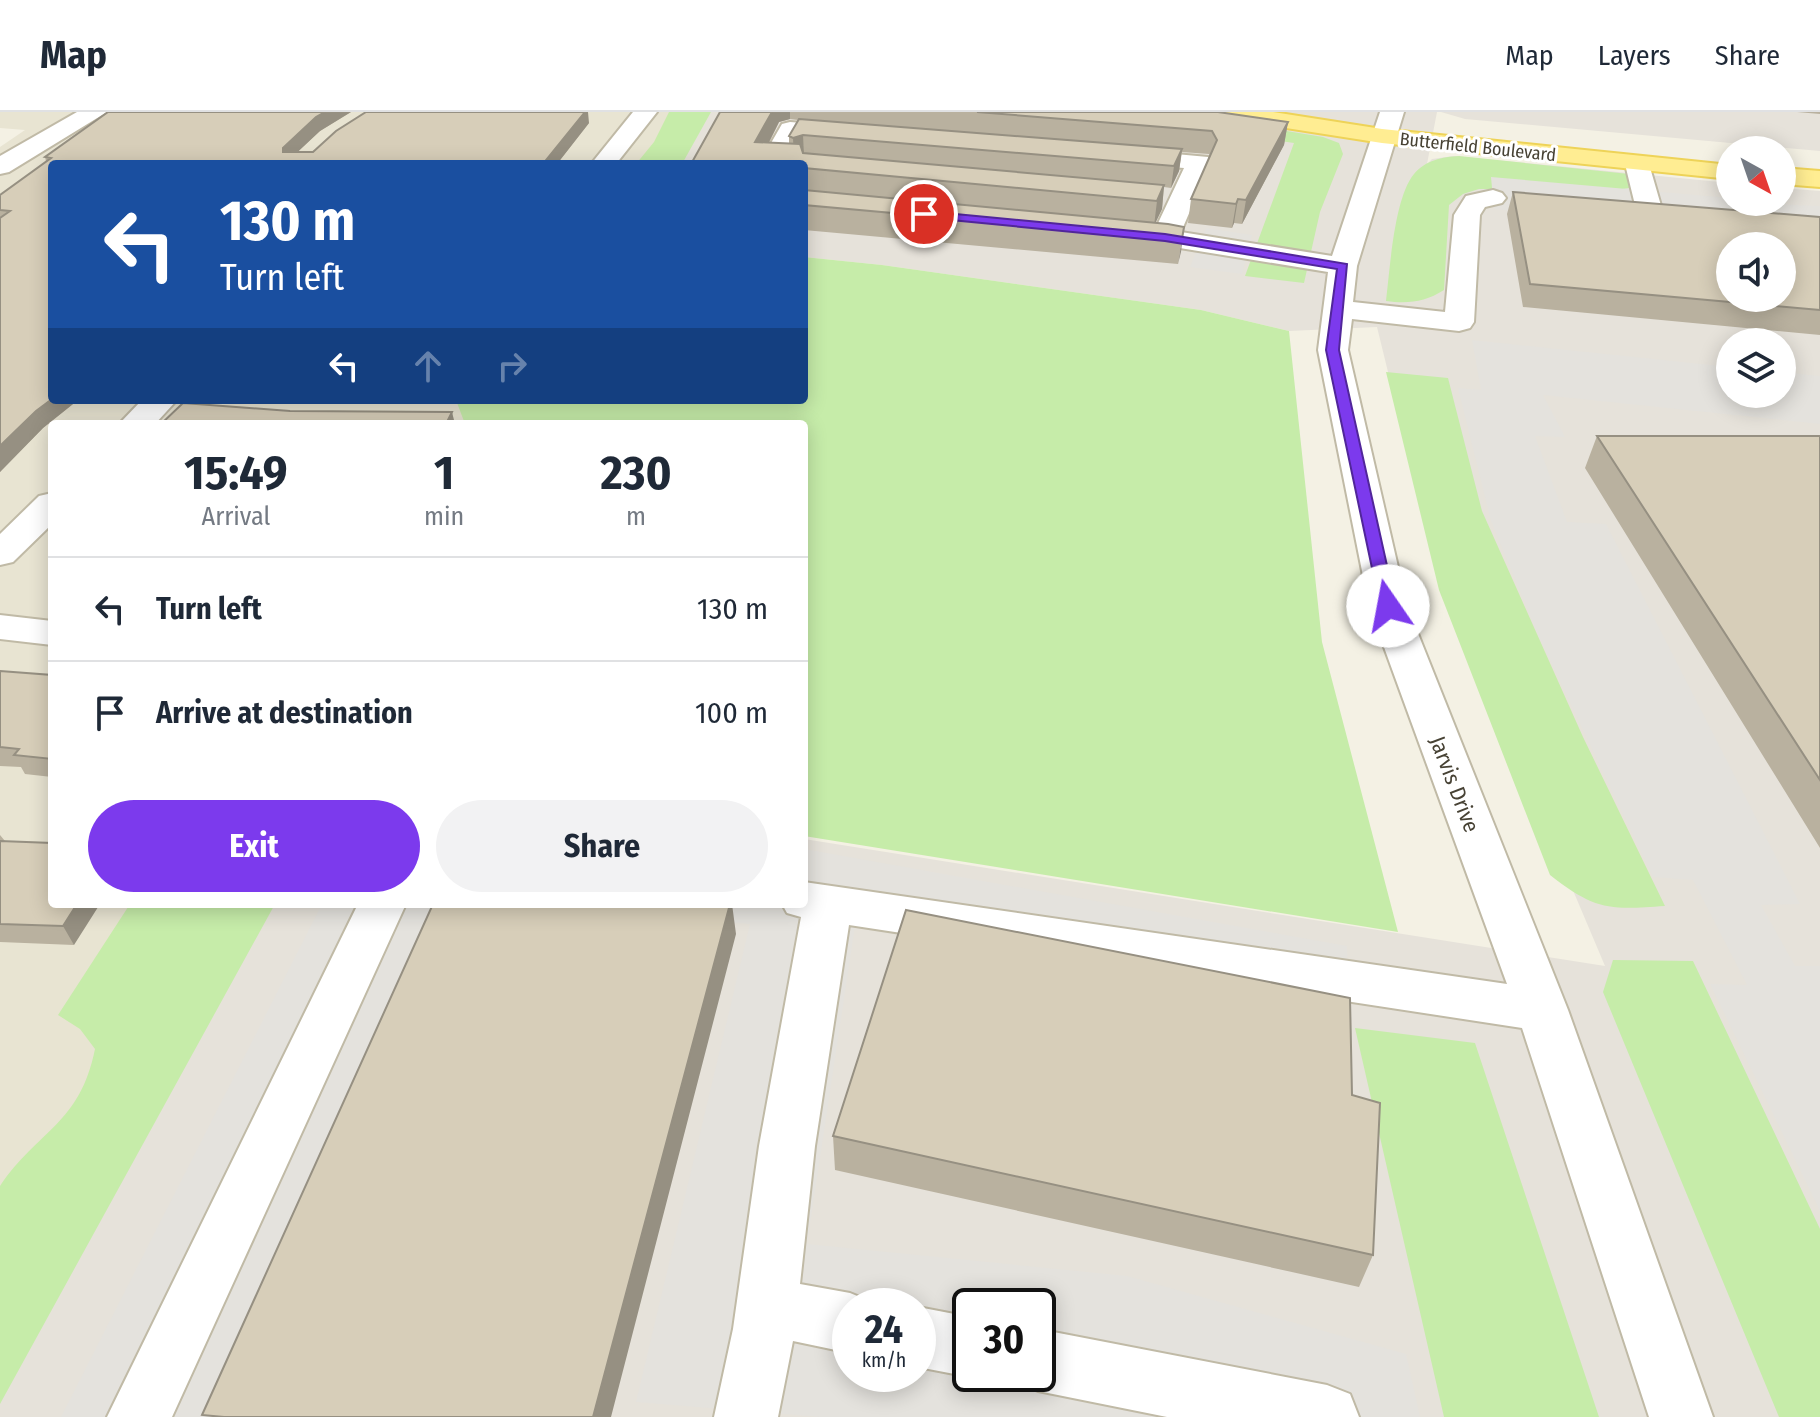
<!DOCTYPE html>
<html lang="en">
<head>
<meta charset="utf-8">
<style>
	:root { --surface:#fff; --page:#f2f2f3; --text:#1f2937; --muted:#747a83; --line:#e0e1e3; --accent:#7c3aed }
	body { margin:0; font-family:"Fira Sans Condensed",sans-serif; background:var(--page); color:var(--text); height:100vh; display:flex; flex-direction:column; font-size:30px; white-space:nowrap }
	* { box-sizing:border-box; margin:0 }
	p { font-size:26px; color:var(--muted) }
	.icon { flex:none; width:44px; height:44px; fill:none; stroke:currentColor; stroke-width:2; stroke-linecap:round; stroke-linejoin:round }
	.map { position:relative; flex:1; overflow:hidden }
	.drawer { position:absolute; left:48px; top:308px; width:760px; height:488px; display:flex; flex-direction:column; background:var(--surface); border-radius:8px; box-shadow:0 4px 20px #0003 }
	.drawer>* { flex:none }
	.top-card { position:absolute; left:48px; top:48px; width:760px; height:244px; border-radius:8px; box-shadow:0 4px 20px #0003; background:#1a4fa0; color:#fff; overflow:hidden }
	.needle { width:52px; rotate:140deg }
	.buttons { position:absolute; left:1716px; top:24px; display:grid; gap:16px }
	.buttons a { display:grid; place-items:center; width:80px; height:80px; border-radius:50%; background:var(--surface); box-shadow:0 4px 20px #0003; font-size:40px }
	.speed { position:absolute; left:832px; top:1176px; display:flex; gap:16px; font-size:40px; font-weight:700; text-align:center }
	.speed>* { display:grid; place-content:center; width:104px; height:104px; border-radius:50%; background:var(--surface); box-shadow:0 4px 20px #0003; line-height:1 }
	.speed small { font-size:20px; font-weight:400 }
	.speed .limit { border:4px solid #111; border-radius:12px; background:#fff; color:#111 }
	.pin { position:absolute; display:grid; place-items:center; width:68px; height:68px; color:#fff; margin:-34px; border:4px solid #fff; border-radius:50%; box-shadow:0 2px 8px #0007 }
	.me { position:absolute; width:88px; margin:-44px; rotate:348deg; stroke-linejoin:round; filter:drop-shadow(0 0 6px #0008) }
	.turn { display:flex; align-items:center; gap:28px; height:168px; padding:0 40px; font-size:36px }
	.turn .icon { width:104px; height:104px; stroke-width:2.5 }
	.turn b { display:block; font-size:56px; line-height:68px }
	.lanes { display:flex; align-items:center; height:76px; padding:0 40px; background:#0003; justify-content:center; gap:40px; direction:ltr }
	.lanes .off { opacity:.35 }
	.eta { display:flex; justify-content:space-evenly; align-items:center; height:136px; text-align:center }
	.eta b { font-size:48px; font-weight:700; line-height:56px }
	.primary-button { display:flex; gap:16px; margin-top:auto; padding:16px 40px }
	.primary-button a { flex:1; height:92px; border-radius:48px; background:var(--accent); color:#fff; font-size:32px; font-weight:700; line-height:92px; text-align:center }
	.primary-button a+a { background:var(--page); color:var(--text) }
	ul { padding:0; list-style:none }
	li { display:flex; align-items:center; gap:24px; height:104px; padding:0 40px; border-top:2px solid var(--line) }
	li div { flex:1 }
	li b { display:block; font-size:30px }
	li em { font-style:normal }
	header { display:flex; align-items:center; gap:48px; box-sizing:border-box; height:112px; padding:0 40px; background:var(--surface); border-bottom:2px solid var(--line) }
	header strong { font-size:38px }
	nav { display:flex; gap:44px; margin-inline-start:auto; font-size:28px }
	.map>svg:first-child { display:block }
</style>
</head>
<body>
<header>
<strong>Map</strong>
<nav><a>Map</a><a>Layers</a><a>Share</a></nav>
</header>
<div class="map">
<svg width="1820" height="1305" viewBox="0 0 1820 1305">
	<rect width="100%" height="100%" fill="#f4f1e4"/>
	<path fill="#e8e4d2" d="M0 0H689L660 52H52V288H525L511 312H52V792H234L0 1193V35L25 18 0 16Z"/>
	<path fill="#e6e2da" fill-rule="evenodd" d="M689 0H1437L1427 52 1432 47 1454 44 1730 71V90H1782V76L1820 79V1305H0V1238L246 792H804V727L1605 854 1435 452 1377 215 1289 219 1201 198 882 153 804 145V52H659ZM1730 134H1782V186H1730ZM1730 230H1782V282H1730ZM850 1194H918V1262H850ZM970 1194H1038V1262H970Z
		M1441 0H1820V39L1465 7Z"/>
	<path fill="#c6eca9" d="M669 0H711L682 52H636L654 30Z
		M1105 0H1170L1323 25 1339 31 1343 42 1320 100 1304 171 1245 164 1294 31 1103 3Z
		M1459 44 1629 62 1633 71 1629 76 1616 78 1479 77 1463 82 1449 93 1444 178C1425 190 1408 192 1386 189 1390 157 1394 86 1414 62 1426 48 1442 45 1459 44Z
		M804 145 882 153 1201 198 1289 219 1322 530 1398 820 804 724V312H465L456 288H804Z
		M1386 260 1448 266 1482 399 1583 625 1665 794C1608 798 1595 798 1550 763L1439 478Z
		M130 792H275L0 1292V1074C38 1018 80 1012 95 937L80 917 58 903Z
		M1613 848 1693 849 1820 1117V1305H1779L1603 880Z
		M1355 916 1475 931 1599 1305H1444Z"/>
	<path fill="#e4e2dd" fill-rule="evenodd" d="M1491 65 1730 86V90L1820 94V125L1494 97Z
		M1206 116 1252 123 1242 162 1190 155Z
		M1472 228 1730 255V282H1782V260L1820 264V312L1543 283 1565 325 1535 324 1567 410 1606 412 1800 792 1761 793 1795 854H1820V1099L1710 872 1747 873 1693 768 1653 765 1539 525 1491 409 1458 276 1481 278Z
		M804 737 1347 834 1349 909 855 814 807 1132 1127 1164 1406 1242 1420 1305H821L636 1290 750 812 506 792H804ZM850 1194H918V1262H850ZM970 1194H1038V1262H970Z
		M322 792H447L230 1305H61Z"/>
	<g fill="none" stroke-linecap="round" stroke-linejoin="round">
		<g stroke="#c0baa6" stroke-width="4">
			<path id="minor" d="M77 0H107L9 60 0 62V44Z
				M633 0H657L616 52H591Z
				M1380 0H1404L1357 154 1353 190 1445 200 1454 103 1466 84 1493 78 1502 81 1506 86 1502 91 1485 95 1480 103 1474 210 1470 216 1459 219 1352 207 1348 238 1407 494 1568 898 1713 1305H1649L1522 916 849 813 815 1034 800 1172 850 1181 872 1190 874 1194H850V1241L793 1229 778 1305H714L733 1217 759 1034 801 805 787 801 782 792H804V770L1507 872 1369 494 1318 238 1328 160 1155 132 1151 126 1184 56 1121 51 1112 49 1109 44 1112 39 1121 37 1208 45 1211 50 1181 120 1332 144Z
				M790 10 853 15 861 17 865 22 861 27 853 29 798 25 786 46 794 52H759L782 12Z
				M1637 45 1646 47 1649 52 1662 97 1658 103H1640L1636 97 1625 52 1628 47Z
				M142 288H177L155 312H119Z
				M52 381V412L13 450 0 453V422L39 384Z
				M0 503 52 509V533L0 527Z
				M358 792H406L172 1305H107Z
				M918 1195 970 1205V1262H979L970 1265 918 1255Z
				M1038 1217 1327 1273 1350 1282 1359 1305H1167L1038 1279 1016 1270 1012 1262H1038Z"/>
		</g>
		<g stroke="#eed358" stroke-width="4">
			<path id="major" d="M1216 0H1273L1382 17 1730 53V67L1382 31 1228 7 1220 5Z
				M1782 56 1820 59V75L1782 72Z"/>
		</g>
		<use href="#minor" fill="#fff" fill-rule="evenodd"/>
		<use href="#major" fill="#ffed92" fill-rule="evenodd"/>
	</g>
	<path fill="#b9b19f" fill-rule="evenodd" d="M108 0H351L320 19 297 40H313L589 11 557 52H52V288H78L43 316 0 360V98L46 49 45 45Z
		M720 0H1218L1288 10 1284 33 1242 112 1234 111 1232 116 1188 111 1191 87 1210 44 1209 42 1182 40 1179 59 1171 76 1164 75 1162 97 1155 111 1184 115 1178 152 804 118V52H691ZM790 7 798 8 789 24V31H769L779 10Z
		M1797 0H1820V2Z
		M1513 80 1820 105V223L1523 195 1507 102Z
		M1597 324H1820V736L1585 356Z
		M0 559 52 563V665L25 662 21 655 0 654Z
		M0 723 5 729 52 731 74 833 0 830Z
		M1352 983 1373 1143 1359 1175 835 1058 833 1024Z"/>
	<path fill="#969082" d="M325 0H351L320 19 287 50 283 40V36L316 5Z
		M577 0H588L589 11 557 52H543Z
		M772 0H790V7L779 10 758 52 755 30Z
		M1288 10 1284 33 1242 112 1246 88Z
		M803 23 804 44 794 48 793 26Z
		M1182 37 1179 59 1171 76 1174 54Z
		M1164 73 1162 97 1154 114 1157 89Z
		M1238 87 1234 111 1232 116 1236 92Z
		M1184 115 1181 140 1178 152 1182 127Z
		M52 287V288H78L43 316 0 360V334L36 299Z
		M452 300 455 312H446Z
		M77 792H100L74 833 63 814Z
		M730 792H732L736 822 611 1305H593Z"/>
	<path fill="#d7ceb9" stroke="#969082" stroke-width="2" fill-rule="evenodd" d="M108 0H325L316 5 283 36V40H313L336 19 366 0H585L543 52H52V287L36 299 0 334V106L10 99 0 98V83L51 46 45 45Z
		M720 0H772L755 30 800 32 803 41 1164 73 1157 89 804 56V52H691Z
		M977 0H1218L1288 10 1246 88 1238 87 1236 92 1191 87 1217 28 1212 19Z
		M799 7 1182 37 1174 54 803 23 793 26 789 24Z
		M804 78 1168 112 1184 115 1182 127 804 93Z
		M1513 80 1820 105V198L1530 172ZM1730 134H1782V186H1730Z
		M183 291 290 299 452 300 446 312H161Z
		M1597 324H1820V668Z
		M0 559 52 563V647L14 643 19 637 0 635Z
		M0 729 52 731V792H77L63 814 0 812Z
		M433 792H730L593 1305H224L202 1303Z
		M906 798 1350 886 1352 983 1380 991 1373 1143 833 1024Z"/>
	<path fill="#7c3aed" stroke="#51269a" stroke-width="2" d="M924 99 1165 122 1347 152 1339 238 1396 494 1394 497H1382L1380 494 1326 238 1337 157 1165 129 920 105 919 102Z"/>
	<g text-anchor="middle" stroke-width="6" stroke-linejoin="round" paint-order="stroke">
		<g font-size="18" fill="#474234" stroke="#fff">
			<text transform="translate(1478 35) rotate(6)" y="6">Butterfield Boulevard</text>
		</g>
		<g font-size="22" fill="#474234" stroke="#fff">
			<text transform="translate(1455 672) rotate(69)" y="8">Jarvis Drive</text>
		</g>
	</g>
</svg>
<div class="buttons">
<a><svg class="needle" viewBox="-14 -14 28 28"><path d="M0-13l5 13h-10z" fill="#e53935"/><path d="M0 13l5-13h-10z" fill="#747a83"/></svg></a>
<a><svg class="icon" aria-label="sound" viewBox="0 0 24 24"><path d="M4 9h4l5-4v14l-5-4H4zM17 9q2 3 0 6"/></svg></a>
<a><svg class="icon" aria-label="layers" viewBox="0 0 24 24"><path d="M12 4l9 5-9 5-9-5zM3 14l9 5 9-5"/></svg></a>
</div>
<div class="speed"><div>24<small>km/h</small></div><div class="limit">30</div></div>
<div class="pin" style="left:924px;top:102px;background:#d93025"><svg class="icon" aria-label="arrive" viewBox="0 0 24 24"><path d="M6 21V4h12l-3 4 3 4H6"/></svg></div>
<svg class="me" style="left:1388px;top:494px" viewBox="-20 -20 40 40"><circle r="19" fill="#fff"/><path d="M0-13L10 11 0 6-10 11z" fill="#7c3aed"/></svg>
<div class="top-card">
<div class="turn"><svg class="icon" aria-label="left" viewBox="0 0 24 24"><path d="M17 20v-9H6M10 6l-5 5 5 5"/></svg><div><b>130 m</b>Turn left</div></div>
<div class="lanes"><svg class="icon" aria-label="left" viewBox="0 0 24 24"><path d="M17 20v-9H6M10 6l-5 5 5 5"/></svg><svg class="icon off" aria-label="ahead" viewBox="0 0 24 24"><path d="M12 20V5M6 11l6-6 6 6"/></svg><svg class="icon off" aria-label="right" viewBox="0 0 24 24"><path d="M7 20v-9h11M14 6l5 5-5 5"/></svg></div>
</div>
<section class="drawer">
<div class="eta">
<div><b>15:49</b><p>Arrival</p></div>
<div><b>1</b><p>min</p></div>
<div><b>230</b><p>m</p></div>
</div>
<ul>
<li><svg class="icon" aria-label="left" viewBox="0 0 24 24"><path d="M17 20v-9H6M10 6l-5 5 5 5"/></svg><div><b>Turn left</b></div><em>130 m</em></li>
<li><svg class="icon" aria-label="arrive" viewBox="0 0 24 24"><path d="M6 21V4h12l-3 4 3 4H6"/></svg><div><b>Arrive at destination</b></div><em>100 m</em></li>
</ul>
<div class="primary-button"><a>Exit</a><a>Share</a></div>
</section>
</div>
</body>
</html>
